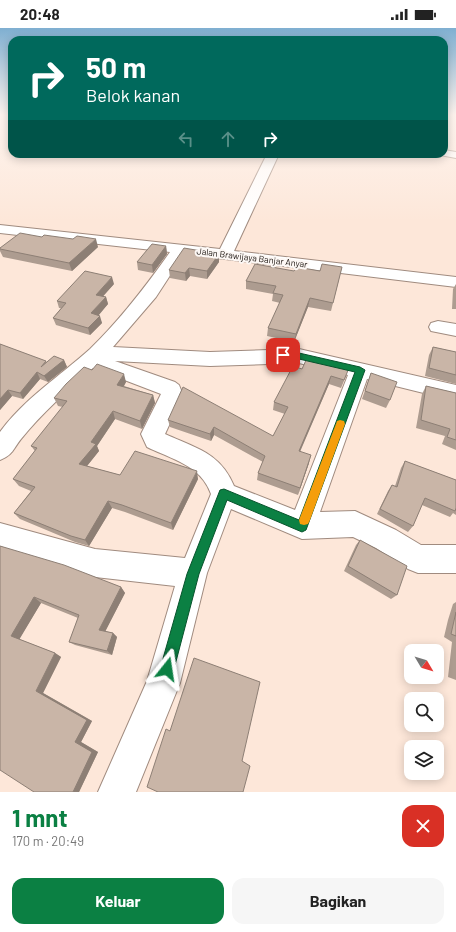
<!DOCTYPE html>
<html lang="id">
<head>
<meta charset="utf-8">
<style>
	:root { --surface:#fff; --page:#f6f6f6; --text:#222; --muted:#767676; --accent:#0b8043 }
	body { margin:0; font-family:Barlow,sans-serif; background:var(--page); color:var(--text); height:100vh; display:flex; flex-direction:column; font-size:15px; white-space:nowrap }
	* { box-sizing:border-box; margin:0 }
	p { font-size:13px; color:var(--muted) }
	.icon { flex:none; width:22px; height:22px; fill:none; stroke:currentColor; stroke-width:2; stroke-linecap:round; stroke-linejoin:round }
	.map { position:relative; height:764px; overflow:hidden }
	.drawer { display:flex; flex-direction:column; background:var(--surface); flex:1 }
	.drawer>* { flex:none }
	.hud { position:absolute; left:8px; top:8px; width:440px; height:122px; border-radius:12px; box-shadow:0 2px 10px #0003; background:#00695c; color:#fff; overflow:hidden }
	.needle { width:26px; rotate:128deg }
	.fabs { position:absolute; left:404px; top:616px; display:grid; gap:8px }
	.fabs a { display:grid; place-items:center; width:40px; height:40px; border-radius:8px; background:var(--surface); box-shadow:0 2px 10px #0003; font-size:20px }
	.pin { position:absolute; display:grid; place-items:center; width:34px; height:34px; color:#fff; margin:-17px; border-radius:8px; box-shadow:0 2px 6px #0006 }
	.me { position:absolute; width:44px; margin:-22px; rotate:15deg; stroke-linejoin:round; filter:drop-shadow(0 0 3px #0008) }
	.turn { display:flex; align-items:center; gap:14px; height:84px; padding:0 12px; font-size:18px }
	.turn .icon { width:52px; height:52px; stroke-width:2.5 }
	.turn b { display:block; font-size:28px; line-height:34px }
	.lanes { display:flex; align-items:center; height:38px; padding:0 12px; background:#0003; justify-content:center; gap:20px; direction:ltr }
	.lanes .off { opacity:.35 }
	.round { display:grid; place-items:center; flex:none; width:42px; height:42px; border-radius:12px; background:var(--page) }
	.summary { display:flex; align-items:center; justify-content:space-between; height:68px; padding:0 12px }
	h1 { font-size:24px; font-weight:700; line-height:30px; color:var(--accent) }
	.cta { display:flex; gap:8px; margin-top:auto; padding:8px 12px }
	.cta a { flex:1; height:46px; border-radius:12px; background:var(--accent); color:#fff; font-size:16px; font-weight:700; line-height:46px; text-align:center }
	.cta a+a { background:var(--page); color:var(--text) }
	.status { display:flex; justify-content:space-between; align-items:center; height:28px; padding:0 20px; background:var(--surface); direction:ltr }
	.status svg { height:11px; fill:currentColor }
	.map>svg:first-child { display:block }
</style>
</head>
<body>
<div class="status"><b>20:48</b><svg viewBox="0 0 49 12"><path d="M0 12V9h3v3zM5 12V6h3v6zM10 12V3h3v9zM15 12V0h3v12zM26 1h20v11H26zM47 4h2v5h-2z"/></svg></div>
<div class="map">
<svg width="456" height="764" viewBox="0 0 456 764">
	<rect width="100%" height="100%" fill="#fde7d9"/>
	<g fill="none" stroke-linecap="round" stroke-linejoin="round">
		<g stroke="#a08b7f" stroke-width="2">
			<path id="minor" d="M444 122 456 124V130L440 127 439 126H444Z
				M267 126H279L234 223 456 249V259L184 226 156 269 113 319 210 324 299 321 456 357V373L367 351 320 484 355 483 396 502 421 517H456V545H418L408 541 376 520 353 509 302 511 231 481 207 545 180 655 136 764H98L147 653 175 558 95 549 0 521V495L95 521 185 530 211 466C201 437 171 431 147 419L141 406 161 366 93 340C68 362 42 385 21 411 13 421 13 427 0 432V404C24 371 60 348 90 321 120 292 146 258 170 224L0 205V197L220 221ZM115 333 210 338 299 335 348 347 295 482 234 458C220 424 195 420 165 406L183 367 179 357 175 354Z
				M438 293 456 296V308L431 303 429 299 431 295Z"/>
		</g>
		<use href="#minor" fill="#fff" fill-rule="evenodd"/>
	</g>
	<path fill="#ad9c90" d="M166 218 167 226 153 245 138 242 137 234Z
		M98 219 72 243 3 229 0 223V220Z
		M219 226V234L207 251 190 248 186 253 170 250 169 242Z
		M342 239 331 283 308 279 294 314 267 308 268 300 280 275 272 273 273 266 246 261V253L294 243H320Z
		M114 256 103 268 106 269 108 276 98 287 102 295 90 307 56 297 53 290 61 280H59L57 273Z
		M456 256V281H452L453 261Z
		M0 316 47 334 64 332 67 339 48 354 40 351 23 371 12 368 0 382Z
		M433 319 456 324V356L425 348 429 327Z
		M302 341 346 348 341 360 329 356 300 424 309 435 298 467 257 452 258 445 263 434 214 407 211 413 170 399 168 392 273 408 285 386 273 382 274 374Z
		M92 342 126 354 124 358 153 367 155 375 142 401 115 391 97 418 99 423 87 438 120 447 198 451 173 502 125 484 112 480 89 518 75 514 20 491 14 485 31 463 19 458 13 451 35 423 31 418 63 379 58 378 54 370Z
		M371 345 390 372 386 380 362 371Z
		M426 358 456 365V422L442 416 445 408 416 400 422 366Z
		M405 433 456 452V487L453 485 450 489 422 477 413 498 408 504 377 486 388 463 392 457 395 458 401 440Z
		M360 512 397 567 391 571 344 543 356 517Z
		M0 518 121 559 125 565 105 603 113 605 117 609 112 627 75 617 69 614 78 590 41 575 19 611 55 625 61 629 43 665 92 693 81 714 98 724 79 764H34Z
		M456 574V652L448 649 452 614 444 609 448 592 453 576Z"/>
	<path fill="#8d7f75" d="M96 211 98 219 72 243 69 235Z
		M166 218 167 226 153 245 152 237Z
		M219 226V234L207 251V243Z
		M189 240 190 248 186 253 185 245Z
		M112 249 114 256 98 274 96 267Z
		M106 269 108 276 94 293 91 285Z
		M310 270 308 279 294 314 296 306Z
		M100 288 102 295 90 307 88 300Z
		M64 332 67 339 48 354 44 348Z
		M37 344 40 351 23 371 20 365Z
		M124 346 126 354 120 365 117 357Z
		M331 348 329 356 297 430 299 423Z
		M8 362 12 368 0 382V371Z
		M153 367 155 375 142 401 140 393Z
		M113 383 115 391 97 418 99 423 83 443 79 436 91 414Z
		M214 399V407L211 413 210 406Z
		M311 427 309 435 298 467 300 460Z
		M197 443 198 451 173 502 171 495Z
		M108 473 112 480 89 518 85 512Z
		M121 559 125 565 104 606 99 602Z
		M34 569 41 575 19 612 11 608Z
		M113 605 117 609 112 627 107 623Z
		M55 625 61 629 43 665 92 693 81 714 98 724 79 764H73L75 714 36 663Z"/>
	<path fill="#c9b5a7" stroke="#8d7f75" d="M20 205 42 209 44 207 73 211 77 208 96 211 69 235 0 221V220Z
		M152 216 166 218 152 237 137 234Z
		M184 220 219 226 207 243 189 240 185 245 169 242Z
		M255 236 294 243 297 239 320 243 322 236 342 239 333 275 310 270 296 306 268 300 283 267 273 265 276 258 246 253Z
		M85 243 112 249 96 267 106 269 91 285 100 288 88 300 53 290 66 275 57 273Z
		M0 316 46 333 41 339 54 328 64 332 44 348 37 344 20 365 8 362 0 371Z
		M433 319 456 324V347L429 340Z
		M307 330 349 340 344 352 331 348 299 423 311 427 300 460 258 445 265 428 214 399 210 406 168 392 183 359 273 408 288 379 274 374 293 338 302 341Z
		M97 336 124 346 117 357 153 367 140 393 113 383 91 414 96 416 79 436 120 447 135 423 197 443 171 495 122 477 108 473 85 512 71 508 14 485 35 459 13 451 37 420 31 418 67 373 54 370 66 356 84 339 92 342Z
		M371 345 397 354 390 372 365 363Z
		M426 358 456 365V412L447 409 450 401 421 392Z
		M405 433 456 452V480L455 483 425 470 413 498 380 481 392 457 397 459Z
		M360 512 407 538 397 567 348 538Z
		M0 518 64 537 121 559 99 602 113 605 107 623 69 614 79 587 34 569 11 608 55 625 36 663 87 692 75 714 92 724 73 764H34L0 742Z
		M456 584V608L451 606Z
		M194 630 260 654 242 733 250 738 243 764H158L147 759 166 701 170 703Z"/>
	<linearGradient id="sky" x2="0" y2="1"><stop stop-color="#7fafd1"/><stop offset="0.45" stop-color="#fef4ee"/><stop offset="1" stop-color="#fef4ee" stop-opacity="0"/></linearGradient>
	<rect width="456" height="193" fill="url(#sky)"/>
	<path fill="#0b8043" stroke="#07532c" d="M283 324 299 325 360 339 365 342 306 502 302 504 227 472 199 546 174 641 172 646 167 648 162 646 160 641 187 546 220 462 224 461 299 492 355 344 299 331 281 329V325Z"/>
	<path fill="#f59e0b" d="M340 392 344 393 345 396 310 492 308 496 304 497 300 496 299 492 336 396 337 393Z"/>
	<g text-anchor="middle" stroke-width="4" stroke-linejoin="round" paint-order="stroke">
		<g font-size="9" fill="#1a130e" stroke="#fdf8f5">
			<text transform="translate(252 230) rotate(7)" y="3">Jalan Brawijaya Banjar Anyar</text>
		</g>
	</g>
</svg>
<div class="fabs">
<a><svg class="needle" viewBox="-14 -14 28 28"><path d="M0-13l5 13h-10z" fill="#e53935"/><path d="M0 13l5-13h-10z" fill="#767676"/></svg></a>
<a><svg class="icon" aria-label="search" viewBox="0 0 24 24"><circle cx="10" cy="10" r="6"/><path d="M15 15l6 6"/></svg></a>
<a><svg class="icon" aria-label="layers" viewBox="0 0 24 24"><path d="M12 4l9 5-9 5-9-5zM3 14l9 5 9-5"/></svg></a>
</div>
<div class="pin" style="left:283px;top:327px;background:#d93025"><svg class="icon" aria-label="arrive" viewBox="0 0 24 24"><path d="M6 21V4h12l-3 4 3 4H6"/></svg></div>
<svg class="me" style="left:167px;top:641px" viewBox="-20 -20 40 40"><path d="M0-17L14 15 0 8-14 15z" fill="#0b8043" stroke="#fff" stroke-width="4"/></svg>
<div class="hud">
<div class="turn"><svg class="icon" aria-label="right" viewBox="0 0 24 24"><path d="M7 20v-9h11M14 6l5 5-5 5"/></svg><div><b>50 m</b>Belok kanan</div></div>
<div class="lanes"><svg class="icon off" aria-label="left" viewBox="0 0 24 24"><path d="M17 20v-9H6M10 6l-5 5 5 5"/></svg><svg class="icon off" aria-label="ahead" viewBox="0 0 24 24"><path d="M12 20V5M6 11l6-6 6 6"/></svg><svg class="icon" aria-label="right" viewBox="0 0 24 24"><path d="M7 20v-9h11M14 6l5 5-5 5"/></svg></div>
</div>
</div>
<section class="drawer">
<div class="summary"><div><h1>1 mnt</h1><p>170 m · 20:49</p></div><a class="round" style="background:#d93025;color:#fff"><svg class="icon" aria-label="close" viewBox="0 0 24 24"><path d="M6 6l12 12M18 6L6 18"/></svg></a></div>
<div class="cta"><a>Keluar</a><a>Bagikan</a></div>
</section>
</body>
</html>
